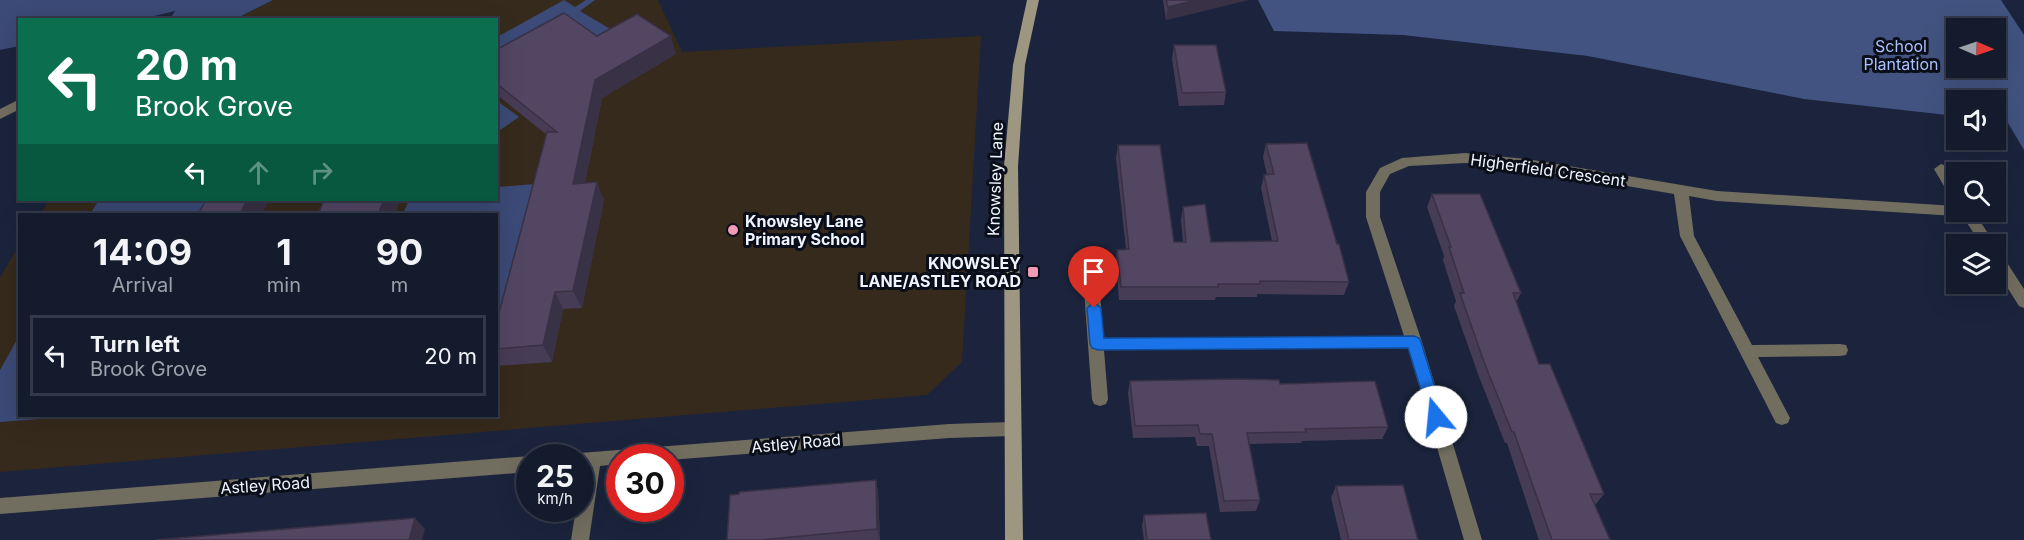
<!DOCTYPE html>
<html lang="en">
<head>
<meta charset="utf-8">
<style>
	:root { --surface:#141b2d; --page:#1d2435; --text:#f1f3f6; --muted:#9da1aa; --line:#333949 }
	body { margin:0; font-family:Inter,sans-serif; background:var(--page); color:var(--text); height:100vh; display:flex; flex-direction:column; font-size:22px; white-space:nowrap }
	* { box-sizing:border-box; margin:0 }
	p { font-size:20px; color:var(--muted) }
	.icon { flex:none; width:33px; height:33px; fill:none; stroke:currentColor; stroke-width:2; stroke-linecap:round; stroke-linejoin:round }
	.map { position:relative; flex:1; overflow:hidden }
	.sheet { position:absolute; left:18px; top:213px; width:480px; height:204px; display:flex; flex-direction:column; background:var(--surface); border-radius:0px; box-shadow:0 6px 24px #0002,0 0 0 2px var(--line) }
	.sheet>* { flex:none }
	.hud { position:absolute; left:18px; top:18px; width:480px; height:183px; border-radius:0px; box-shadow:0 6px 24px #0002,0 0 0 2px var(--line); background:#0b6e4f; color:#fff; overflow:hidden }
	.needle { width:39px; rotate:92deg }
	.controls { position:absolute; left:1946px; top:18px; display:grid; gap:12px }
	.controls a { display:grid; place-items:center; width:60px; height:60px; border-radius:0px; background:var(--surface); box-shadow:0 6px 24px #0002,0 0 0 2px var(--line); font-size:30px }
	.speed { position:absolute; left:516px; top:444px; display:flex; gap:12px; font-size:30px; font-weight:700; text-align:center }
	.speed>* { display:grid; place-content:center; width:78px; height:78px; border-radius:50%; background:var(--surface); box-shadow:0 6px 24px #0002,0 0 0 2px var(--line); line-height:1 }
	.speed small { font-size:15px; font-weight:400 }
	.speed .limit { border:9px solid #d22; background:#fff; color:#111 }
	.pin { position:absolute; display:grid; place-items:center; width:51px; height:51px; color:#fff; margin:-62px -26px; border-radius:50% 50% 50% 0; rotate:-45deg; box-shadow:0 0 6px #0007 }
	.pin .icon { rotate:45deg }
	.me { position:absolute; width:66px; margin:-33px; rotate:343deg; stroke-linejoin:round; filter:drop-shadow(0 0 4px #0008) }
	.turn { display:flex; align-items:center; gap:21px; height:126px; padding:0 18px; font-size:27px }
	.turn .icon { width:78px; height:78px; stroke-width:2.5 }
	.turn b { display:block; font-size:42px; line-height:51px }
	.lanes { display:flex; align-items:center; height:57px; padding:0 18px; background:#0003; justify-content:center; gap:30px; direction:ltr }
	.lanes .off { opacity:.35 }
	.eta { display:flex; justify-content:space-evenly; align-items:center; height:102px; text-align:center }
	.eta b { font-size:36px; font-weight:700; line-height:42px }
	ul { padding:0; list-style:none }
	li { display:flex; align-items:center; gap:18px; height:81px; margin:0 12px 9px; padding:0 6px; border:3px solid var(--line); border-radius:0px }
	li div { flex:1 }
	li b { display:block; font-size:22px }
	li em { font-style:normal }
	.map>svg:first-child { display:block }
</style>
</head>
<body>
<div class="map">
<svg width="2024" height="540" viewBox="0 0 2024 540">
	<rect width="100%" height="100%" fill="#1b243c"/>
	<path fill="#362a1c" d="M273 0H658L682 52 981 36 962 362 927 395 0 472V277L19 246 20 416H496V214H40L49 200H496V20L235 19Z"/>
	<path fill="#3b4a76" d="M0 0H273L235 19H170L175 11 137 20H20L19 46 0 50Z
		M564 0 575 7 586 0H595L580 11 627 39 497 71V37Z
		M496 100 519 117 497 132H496Z
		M535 184 500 322H497L496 214H403L409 200H496L497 187Z
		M99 200H228L221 214H90Z
		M19 336 20 416H80L0 422V370Z"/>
	<path fill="#425381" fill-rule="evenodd" d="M1258 0H2001L2024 35V150L2008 123 1995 121V100H1956V116L1804 99 1588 56 1403 35 1274 31ZM1956 28H1995V68H1956Z"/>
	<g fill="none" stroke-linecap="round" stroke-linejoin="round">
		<path fill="#716e60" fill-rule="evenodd" d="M20 99V109L0 119V109Z
			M1465 153 1527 159 1717 191 1956 206V212H1974L1995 244H1981L1961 214 1956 216 1717 201 1689 196 1694 236 1752 345 1840 344 1846 345 1848 350 1846 355 1840 356 1758 357 1790 418 1788 423 1782 425 1776 423 1680 236 1674 194 1527 169 1465 163 1409 166 1390 174 1380 192V217L1422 342 1482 540H1464L1408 348 1104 350 1108 399 1106 404 1100 406 1094 404 1092 399 1084 290 1087 286H1097L1100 290 1103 338 1404 336 1366 217V192L1380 168 1402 158Z
			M1941 164 1946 166 1956 182V199L1951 198 1934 169Z
			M1995 250 2000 252 2024 289V308L2019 306 1995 268Z
			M1011 422 1017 424 1019 429 1017 434 1011 436 949 438 670 460V458H620V464L600 466 589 540H571L576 508H580L583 467H580V458H573L580 453 949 424Z
			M530 456 533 458H530V472L0 514V498Z"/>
		<path fill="#9d9781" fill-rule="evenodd" d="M1027 0H1039L1025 65 1018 166 1023 540H1005L1004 166 1013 65Z"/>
	</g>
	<path fill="#473c55" d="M1163 0H1248L1166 20Z
		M597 36 676 54 602 98 585 183 604 200 582 308 563 309 552 362 496 366V313H499L547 135 496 94V50Z
		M1174 45 1226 92 1224 105 1179 106 1172 59Z
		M1266 144 1337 244 1349 282 1344 295 1257 294V297H1216L1215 300H1119L1116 263 1117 250 1126 249 1116 158 1118 145 1174 242H1183L1181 220 1183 207 1211 242 1272 241 1261 188 1264 175H1267L1263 157Z
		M1432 194 1521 293 1516 302 1539 364 1604 494 1595 505 1610 540H1539L1507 443H1505L1478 374 1454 306 1456 301 1443 260 1444 256 1427 207Z
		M1130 381 1280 384 1388 427 1382 439 1302 441 1301 443 1249 444 1260 500 1256 511 1220 512 1209 446H1197L1195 437 1133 438 1128 393Z
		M876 480 878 492 880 540H727Z
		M1336 486 1418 540H1341L1331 498Z
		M1144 515 1211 540H1144L1142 526Z"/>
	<path fill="#393145" d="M1196 0H1248L1166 20 1168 7Z
		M671 36 676 54 602 98 581 201 573 184 595 80Z
		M597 182 604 200 582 308 573 291Z
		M247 200H269L262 214H240Z
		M384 200H401L395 214H378Z
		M555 292 563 309 552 362 543 345Z
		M876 480 878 492 880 540 877 529Z
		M415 518 425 529 422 540H409Z"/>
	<path fill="#524663" stroke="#393145" stroke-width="1.5" d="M1166 0H1196L1168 7Z
		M564 13 597 36 637 14 671 36 595 80 573 184 597 182 573 291 555 292 543 345 496 349V313H499L547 132H557L496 83V50Z
		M1174 45H1216L1226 92 1182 93Z
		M1307 143 1337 244H1339L1349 282 1260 281V284H1218V287H1121L1117 250 1129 249 1118 145H1160L1174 242H1186L1183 207 1205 204 1211 242 1278 241 1264 175 1274 174 1266 144Z
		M1432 194H1480L1521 293H1513L1539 364H1550L1604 494H1590L1610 540H1552L1514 432H1512L1484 362 1460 293H1464L1449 247H1451Z
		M206 200H247L240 214H198Z
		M324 200H384L378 214H318Z
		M1235 379 1279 380 1280 384 1375 381 1388 427 1305 429 1306 432 1247 433 1260 500 1224 501 1212 434H1200L1198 425 1135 426 1130 381Z
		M876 480 877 529 760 540H727L730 495 739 494V492Z
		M1403 485 1418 540H1349L1336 486Z
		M1206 513 1211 540H1147L1144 515Z
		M415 518 409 540H155Z"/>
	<path fill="#1a73e8" stroke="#114b97" stroke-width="1.5" d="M1094 302 1101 308 1104 338 1414 336 1419 338 1421 342 1444 417 1441 422 1436 424 1431 422 1408 348 1098 350 1092 348 1090 344 1087 308Z"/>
	<g fill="#f09ab5" stroke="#0a0e18" stroke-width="2">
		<circle cx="733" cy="230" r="6"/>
		<rect x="1027" y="266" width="12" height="12" rx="3"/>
	</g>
	<g text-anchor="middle" stroke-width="6" stroke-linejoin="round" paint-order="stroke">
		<g font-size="16" fill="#aac1fc" stroke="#0a0e18">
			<text x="1901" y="52">School<tspan x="1901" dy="18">Plantation</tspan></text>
		</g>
		<g font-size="16" fill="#f0f4fe" stroke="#0a0e18">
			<text transform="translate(1548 170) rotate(8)" y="6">Higherfield Crescent</text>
			<text transform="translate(995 179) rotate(-88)" y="6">Knowsley Lane</text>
			<text transform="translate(796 443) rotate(-5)" y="6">Astley Road</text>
			<text transform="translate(265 485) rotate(-4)" y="6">Astley Road</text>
		</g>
		<g font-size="16" font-weight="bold" fill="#f0f4fe" stroke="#0a0e18" text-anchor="start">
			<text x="745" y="227">Knowsley Lane<tspan x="745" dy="18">Primary School</tspan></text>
			<text x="1021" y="269" text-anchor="end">KNOWSLEY<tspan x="1021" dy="18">LANE/ASTLEY ROAD</tspan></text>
		</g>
	</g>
</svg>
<div class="controls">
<a><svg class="needle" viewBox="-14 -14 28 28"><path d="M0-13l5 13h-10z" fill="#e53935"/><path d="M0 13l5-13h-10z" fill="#9da1aa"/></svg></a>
<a><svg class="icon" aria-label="sound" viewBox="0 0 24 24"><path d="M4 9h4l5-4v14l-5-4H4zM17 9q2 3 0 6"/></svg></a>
<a><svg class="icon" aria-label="search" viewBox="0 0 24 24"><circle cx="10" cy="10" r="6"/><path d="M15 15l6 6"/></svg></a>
<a><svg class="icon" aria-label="layers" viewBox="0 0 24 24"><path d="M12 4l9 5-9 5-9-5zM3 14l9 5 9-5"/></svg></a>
</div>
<div class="speed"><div>25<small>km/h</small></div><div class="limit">30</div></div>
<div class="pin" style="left:1094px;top:308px;background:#d93025"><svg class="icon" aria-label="arrive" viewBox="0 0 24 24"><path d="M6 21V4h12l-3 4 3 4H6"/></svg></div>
<svg class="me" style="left:1436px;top:417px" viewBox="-20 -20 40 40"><circle r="19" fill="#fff"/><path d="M0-13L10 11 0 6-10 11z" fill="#1a73e8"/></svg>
<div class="hud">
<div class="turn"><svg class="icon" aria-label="left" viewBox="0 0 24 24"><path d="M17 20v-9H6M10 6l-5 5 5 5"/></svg><div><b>20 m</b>Brook Grove</div></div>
<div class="lanes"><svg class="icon" aria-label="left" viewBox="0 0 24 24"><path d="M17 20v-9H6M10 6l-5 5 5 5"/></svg><svg class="icon off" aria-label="ahead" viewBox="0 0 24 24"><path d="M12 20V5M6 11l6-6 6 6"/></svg><svg class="icon off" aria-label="right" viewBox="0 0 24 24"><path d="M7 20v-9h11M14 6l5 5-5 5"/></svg></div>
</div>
<section class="sheet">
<div class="eta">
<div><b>14:09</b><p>Arrival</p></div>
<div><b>1</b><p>min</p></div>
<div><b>90</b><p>m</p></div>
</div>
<ul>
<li><svg class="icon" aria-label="left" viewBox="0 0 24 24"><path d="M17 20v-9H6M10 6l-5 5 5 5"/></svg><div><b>Turn left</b><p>Brook Grove</p></div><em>20 m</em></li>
</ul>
</section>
</div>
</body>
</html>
